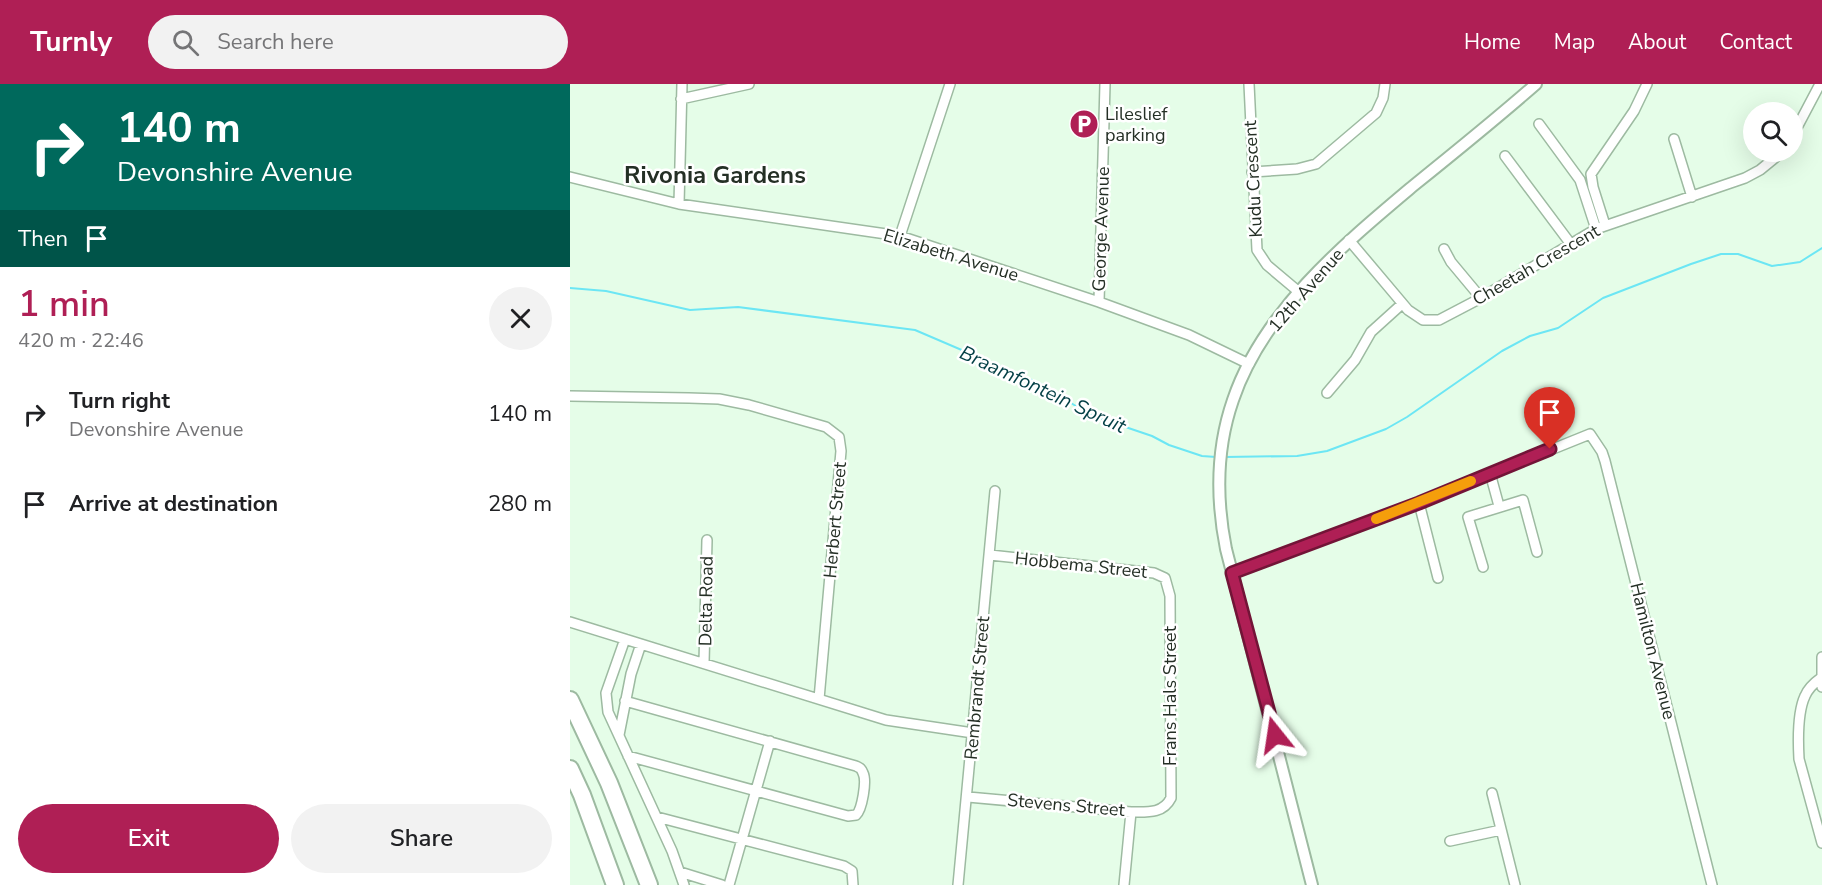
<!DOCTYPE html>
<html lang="en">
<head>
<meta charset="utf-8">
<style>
	:root { --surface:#fff; --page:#f2f2f2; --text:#202124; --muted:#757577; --accent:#af1f55 }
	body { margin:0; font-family:"Nunito Sans",sans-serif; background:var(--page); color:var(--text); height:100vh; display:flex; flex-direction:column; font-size:22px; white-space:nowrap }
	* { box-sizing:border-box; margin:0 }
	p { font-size:20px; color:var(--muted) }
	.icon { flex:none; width:33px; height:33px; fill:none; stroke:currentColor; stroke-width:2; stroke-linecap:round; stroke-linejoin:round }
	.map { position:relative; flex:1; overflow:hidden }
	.side { display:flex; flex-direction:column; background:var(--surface); width:570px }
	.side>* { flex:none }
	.hud { background:#00695c; color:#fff; overflow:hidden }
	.buttons { position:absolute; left:1173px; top:18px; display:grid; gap:12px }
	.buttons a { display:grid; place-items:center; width:60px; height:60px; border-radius:50%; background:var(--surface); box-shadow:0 6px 24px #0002; font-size:30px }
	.pin { position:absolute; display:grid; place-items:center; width:51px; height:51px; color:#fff; margin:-62px -26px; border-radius:50% 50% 50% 0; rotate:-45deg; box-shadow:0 0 6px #0007 }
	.pin .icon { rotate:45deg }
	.me { position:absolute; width:66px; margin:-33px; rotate:345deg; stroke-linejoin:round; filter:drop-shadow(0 0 4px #0008) }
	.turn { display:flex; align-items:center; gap:21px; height:126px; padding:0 18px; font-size:27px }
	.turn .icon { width:78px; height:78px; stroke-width:2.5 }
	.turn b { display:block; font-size:42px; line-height:51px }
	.then { display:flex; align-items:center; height:57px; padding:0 18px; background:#0003; gap:12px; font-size:22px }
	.round { display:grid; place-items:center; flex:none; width:63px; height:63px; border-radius:32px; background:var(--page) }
	.head { display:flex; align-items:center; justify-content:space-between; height:102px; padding:0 18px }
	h1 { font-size:36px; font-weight:600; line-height:45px; color:var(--accent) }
	.primary-button { display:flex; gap:12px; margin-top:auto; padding:12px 18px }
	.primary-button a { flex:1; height:69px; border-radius:36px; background:var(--accent); color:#fff; font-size:24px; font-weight:600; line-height:69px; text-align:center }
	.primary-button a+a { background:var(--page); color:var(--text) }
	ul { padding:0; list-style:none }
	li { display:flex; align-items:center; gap:18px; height:90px; padding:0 18px }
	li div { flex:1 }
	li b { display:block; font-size:22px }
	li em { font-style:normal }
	header { display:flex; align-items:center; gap:36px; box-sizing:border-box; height:84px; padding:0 30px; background:var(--accent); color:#fff }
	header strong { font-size:28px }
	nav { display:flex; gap:33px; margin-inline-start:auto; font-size:21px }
	.search { width:420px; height:54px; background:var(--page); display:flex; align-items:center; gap:15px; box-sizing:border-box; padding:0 21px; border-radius:33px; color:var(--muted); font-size:22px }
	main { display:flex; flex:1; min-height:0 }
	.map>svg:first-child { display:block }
</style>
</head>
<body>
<header>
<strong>Turnly</strong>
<div class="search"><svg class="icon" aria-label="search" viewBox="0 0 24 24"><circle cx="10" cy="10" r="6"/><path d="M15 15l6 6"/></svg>Search here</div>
<nav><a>Home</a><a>Map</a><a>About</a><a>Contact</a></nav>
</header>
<main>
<section class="side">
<div class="hud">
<div class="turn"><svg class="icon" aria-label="right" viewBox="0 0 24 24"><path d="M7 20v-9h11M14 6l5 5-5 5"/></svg><div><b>140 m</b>Devonshire Avenue</div></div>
<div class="then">Then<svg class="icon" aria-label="arrive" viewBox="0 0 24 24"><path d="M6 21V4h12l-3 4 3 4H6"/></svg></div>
</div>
<div class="head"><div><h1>1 min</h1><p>420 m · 22:46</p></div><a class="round"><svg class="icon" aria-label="close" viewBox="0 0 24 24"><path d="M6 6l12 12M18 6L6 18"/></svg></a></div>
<ul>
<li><svg class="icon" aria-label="right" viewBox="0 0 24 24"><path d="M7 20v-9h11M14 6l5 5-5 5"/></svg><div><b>Turn right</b><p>Devonshire Avenue</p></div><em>140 m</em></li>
<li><svg class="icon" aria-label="arrive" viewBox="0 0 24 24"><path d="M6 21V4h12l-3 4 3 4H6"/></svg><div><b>Arrive at destination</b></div><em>280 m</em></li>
</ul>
<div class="primary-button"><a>Exit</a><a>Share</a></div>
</section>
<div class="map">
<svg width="1252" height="801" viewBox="0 0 1252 801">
	<rect width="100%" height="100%" fill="#e5fde8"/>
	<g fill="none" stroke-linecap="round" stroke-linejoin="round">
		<path stroke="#6ce6f4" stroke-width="2" d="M0 204 36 207 120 226 168 223 345 246 471 300 520 331 582 352 599 361 632 372 646 373
			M655 373 727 372 757 367 816 345 837 333 932 267 960 252 988 244 1033 214 1121 180 1151 170H1168L1202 182 1230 178 1252 164"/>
		<g stroke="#9dbaa1" stroke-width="12">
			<path id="minor" d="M679 0 687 166 697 181 729 208
				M111 15 179 0
				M969 40 1010 96 1026 145
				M1222 53 1250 0
				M1104 55 1122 113
				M935 72 1000 159
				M682 88 727 85 746 80 806 29 813 14 815 0
				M0 93 109 120 330 152 529 218 619 251 679 280
				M109 120 112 0
				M1035 141 1023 103 1021 90 1064 27 1077 0
				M330 152 380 0
				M779 156 838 226 853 236H869L911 214 1026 145 1175 94 1190 86 1212 68
				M874 165 881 178 911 214
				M529 218 535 0
				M757 309 785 276 801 248 832 220
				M0 312 119 314 149 315 179 321 256 343 269 353 271 367 249 615
				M920 389 929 422
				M849 419 868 494
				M913 483 898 433 953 416 967 468
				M662 489 849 419 1020 350 1032 368 1035 377 1142 801
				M0 538 316 636 403 649
				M55 555 36 609 38 628 102 767 114 801
				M1252 573V603
				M134 579 137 456
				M1251 594C1244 599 1238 605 1235 612 1227 629 1228 657 1229 675L1252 759
				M55 617 286 682C290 684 291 684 293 689 297 697 292 726 286 731L278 732 58 672
				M49 651 61 590 71 560
				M922 709 945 801
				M398 713 561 728C577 728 593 730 601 714L600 512 595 494 584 489 420 471
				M87 733 274 782 282 787 283 801
				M880 757 931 746
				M110 788 152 801
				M159 801 200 657
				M388 801 425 407
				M554 801 561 728"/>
		</g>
		<g stroke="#9dbaa1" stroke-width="14">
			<path id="tertiary" d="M742 801 656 465C646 415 646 365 663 316 693 227 774 160 843 102 884 69 926 35 966 0"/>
		</g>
		<g stroke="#9dbaa1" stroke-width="20">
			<path id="motorway" d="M0 616 39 699 79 801
				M0 685 12 711 45 801"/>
		</g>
		<use href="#minor" stroke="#fff" stroke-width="9"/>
		<use href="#tertiary" stroke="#fff" stroke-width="10"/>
		<use href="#motorway" stroke="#fff" stroke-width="16"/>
	</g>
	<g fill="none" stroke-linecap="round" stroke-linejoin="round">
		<g stroke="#721437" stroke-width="15">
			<path id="route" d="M705 651 662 489 849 419 980 365"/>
		</g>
		<use href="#route" stroke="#af1f55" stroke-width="10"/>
		<path stroke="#f59e0b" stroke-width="10" d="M806 435 901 397"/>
	</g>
	<defs>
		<g id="parking-disc" transform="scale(1.5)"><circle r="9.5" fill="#af1f55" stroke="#fff"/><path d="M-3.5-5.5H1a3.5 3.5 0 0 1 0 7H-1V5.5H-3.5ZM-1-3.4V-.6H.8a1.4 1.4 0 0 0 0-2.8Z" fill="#fff"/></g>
	</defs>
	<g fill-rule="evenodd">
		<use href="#parking-disc" x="514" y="40"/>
	</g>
	<g text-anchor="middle" stroke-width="5" stroke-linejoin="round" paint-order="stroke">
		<g font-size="18" fill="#242f25" stroke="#fff" text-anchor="start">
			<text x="535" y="36">Lileslief<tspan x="535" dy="21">parking</tspan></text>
		</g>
		<g font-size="18" fill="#242f25" stroke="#fff">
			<text transform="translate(683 95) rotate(-93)" y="6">Kudu Crescent</text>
			<text transform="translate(531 145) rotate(-88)" y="6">George Avenue</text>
			<text transform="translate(381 171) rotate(17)" y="6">Elizabeth Avenue</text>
			<text transform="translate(966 181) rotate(-30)" y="6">Cheetah Crescent</text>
			<text transform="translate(736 206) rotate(-49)" y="6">12th Avenue</text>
			<text transform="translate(265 436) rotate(-85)" y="6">Herbert Street</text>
			<text transform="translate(511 481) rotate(6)" y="6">Hobbema Street</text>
			<text transform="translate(136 517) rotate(-89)" y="6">Delta Road</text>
			<text transform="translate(1083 567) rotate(76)" y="6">Hamilton Avenue</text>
			<text transform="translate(407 604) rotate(-85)" y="6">Rembrandt Street</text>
			<text transform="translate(600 612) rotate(-90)" y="6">Frans Hals Street</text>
			<text transform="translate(496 721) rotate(5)" y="6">Stevens Street</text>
		</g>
		<g font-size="20" font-style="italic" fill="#033f45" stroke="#fff">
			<text transform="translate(473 305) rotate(25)" y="7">Braamfontein Spruit</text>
		</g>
		<g font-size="24" font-weight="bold" fill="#242f25" stroke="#fff">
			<text x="145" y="99">Rivonia Gardens</text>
		</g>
	</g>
</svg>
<div class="buttons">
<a><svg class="icon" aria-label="search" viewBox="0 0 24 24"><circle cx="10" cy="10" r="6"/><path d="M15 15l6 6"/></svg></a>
</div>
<div class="pin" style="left:980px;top:365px;background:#d93025"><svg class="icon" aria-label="arrive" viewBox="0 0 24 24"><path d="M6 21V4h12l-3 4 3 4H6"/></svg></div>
<svg class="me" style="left:705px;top:651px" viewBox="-20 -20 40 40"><path d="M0-17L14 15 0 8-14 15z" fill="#af1f55" stroke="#fff" stroke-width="4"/></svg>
</div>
</main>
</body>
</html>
